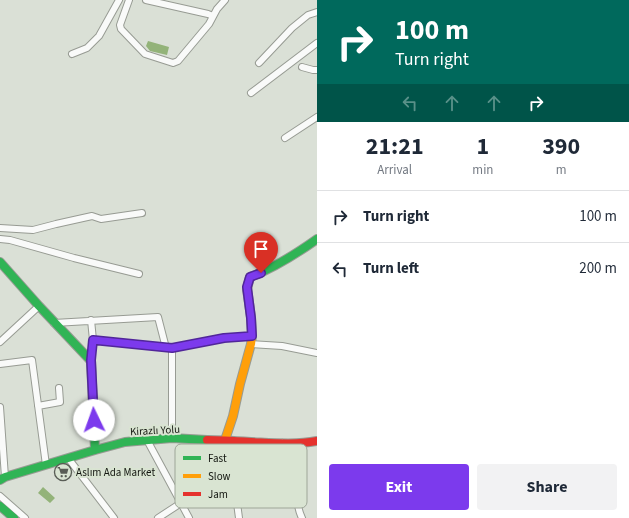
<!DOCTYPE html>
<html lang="en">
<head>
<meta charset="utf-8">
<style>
	:root { --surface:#fff; --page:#f2f2f3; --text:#1f2937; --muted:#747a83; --line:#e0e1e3; --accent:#7c3aed }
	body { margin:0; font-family:"Source Sans 3",sans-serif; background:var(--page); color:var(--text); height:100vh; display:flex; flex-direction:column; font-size:15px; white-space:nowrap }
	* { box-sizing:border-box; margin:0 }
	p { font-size:13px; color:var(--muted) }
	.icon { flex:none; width:22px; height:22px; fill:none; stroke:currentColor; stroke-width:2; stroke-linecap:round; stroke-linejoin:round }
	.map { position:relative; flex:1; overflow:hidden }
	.drawer { display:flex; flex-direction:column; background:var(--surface); width:312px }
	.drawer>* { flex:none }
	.guide { background:#00695c; color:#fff; overflow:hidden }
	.pin { position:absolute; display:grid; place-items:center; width:34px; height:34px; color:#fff; margin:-41px -17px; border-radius:50% 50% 50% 0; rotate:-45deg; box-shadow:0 0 4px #0007 }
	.pin .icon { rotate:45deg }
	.me { position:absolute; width:44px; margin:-22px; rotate:357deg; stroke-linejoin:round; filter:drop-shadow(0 0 3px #0008) }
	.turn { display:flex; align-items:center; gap:14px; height:84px; padding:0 12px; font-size:18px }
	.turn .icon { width:52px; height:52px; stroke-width:2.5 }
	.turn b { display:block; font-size:28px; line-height:34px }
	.lanes { display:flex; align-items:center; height:38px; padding:0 12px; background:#0003; justify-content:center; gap:20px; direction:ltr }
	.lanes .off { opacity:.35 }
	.eta { display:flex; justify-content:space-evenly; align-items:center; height:68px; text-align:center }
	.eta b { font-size:24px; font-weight:700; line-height:28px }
	.button { display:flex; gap:8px; margin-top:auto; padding:8px 12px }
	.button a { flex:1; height:46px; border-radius:4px; background:var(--accent); color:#fff; font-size:16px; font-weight:700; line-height:46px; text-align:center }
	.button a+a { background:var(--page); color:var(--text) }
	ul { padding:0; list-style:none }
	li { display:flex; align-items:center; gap:12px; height:52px; padding:0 12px; border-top:1px solid var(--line) }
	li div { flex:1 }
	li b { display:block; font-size:15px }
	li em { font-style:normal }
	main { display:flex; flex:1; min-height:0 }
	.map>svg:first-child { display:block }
</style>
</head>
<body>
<main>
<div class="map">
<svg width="317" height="518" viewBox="0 0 317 518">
	<rect width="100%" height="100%" fill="#dae0d6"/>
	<path fill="#93b379" d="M148 41 169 47 167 55 150 51 146 46Z
		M43 487 55 498 50 503 38 493Z"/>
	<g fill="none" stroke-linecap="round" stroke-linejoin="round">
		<g stroke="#979b93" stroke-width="8">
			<path id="street" d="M129 0 120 25 121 29 145 54 173 63 178 61 209 24 217 9 225 0
				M146 0 208 14 213 16
				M72 54 87 48 99 36 119 0
				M259 63 292 28 308 15 317 12
				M302 67 313 70H317
				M251 93 317 43
				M285 138 317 117
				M0 228 33 230 56 224 92 216 101 219 142 213
				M0 239 10 240 74 258 139 274
				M91 320 93 340 91 361
				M54 323 158 317 166 348
				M93 340 172 348V438
				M0 342 39 306
				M251 344 282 346 317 353
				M172 348 224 338 252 336
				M0 364 32 360 46 465
				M38 406 60 402 59 388
				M0 407 5 477
				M147 440 181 503 189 518
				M225 440 230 451 239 518
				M282 443C286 449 295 458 296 464 301 483 293 500 302 518
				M68 458 114 518
				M0 496 25 518
				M158 518 181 503"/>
		</g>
		<g stroke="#979b93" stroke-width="10">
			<path id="fast" d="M0 262 39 306 91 361 95 450
				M247 289 250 277C274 268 296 254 317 239
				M0 480 5 477 95 450 125 442 172 438 207 440
				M0 506 14 518"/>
		</g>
		<g stroke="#979b93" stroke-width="10">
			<path id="slow" d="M225 440 233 416 240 384 251 344 252 336 251 317 247 289"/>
		</g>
		<g stroke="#979b93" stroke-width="10">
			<path id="jam" d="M207 440C221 440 236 441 251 442 273 443 295 445 317 441"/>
		</g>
		<use href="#street" stroke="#f9faf9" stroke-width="6"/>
		<use href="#fast" stroke="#30b455" stroke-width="8"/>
		<use href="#slow" stroke="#ff9f0a" stroke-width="8"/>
		<use href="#jam" stroke="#e5322d" stroke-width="8"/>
	</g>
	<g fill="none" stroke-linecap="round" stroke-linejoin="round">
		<g stroke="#51269a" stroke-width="10">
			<path id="route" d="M94 420 91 360 93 340 172 348 224 338 252 336 251 318 247 287 250 277 261 273"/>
		</g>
		<use href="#route" stroke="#7c3aed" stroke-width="7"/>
	</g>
	<defs>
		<g id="supermarket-ring" transform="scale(0.9)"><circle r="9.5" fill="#d9e4d2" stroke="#595d56" stroke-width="1.5"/><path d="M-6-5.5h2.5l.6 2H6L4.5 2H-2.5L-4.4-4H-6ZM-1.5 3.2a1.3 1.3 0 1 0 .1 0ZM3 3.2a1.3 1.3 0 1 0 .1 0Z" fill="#595d56"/></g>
	</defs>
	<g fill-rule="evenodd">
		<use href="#supermarket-ring" x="63" y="472"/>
	</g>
	<g text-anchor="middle" stroke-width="4" stroke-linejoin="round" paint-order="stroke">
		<g font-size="11" fill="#141711" stroke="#d9e4d2">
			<text transform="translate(155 430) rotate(-3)" y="4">Kirazlı Yolu</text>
		</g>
		<g font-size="11" fill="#141711" stroke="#d9e4d2" text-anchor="start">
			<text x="76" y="476">Aslım Ada Market</text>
		</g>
	</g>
	<rect x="175" y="444" width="132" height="64" rx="6" fill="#d9e4d2" stroke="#9ea698" stroke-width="1"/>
	<rect x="183" y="456" width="18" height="4" fill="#30b455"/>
	<rect x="183" y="474" width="18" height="4" fill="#ff9f0a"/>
	<rect x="183" y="492" width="18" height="4" fill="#e5322d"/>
	<g font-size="11" fill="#141711">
		<text x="208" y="462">Fast</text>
		<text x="208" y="480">Slow</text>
		<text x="208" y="498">Jam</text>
	</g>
</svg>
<div class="pin" style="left:261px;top:273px;background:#d93025"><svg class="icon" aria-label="arrive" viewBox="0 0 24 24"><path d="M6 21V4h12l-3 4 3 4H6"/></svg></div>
<svg class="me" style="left:94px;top:420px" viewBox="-20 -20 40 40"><circle r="19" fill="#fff"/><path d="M0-13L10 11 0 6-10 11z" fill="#7c3aed"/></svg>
</div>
<section class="drawer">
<div class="guide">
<div class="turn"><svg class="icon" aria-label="right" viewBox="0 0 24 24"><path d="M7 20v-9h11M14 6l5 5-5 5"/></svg><div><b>100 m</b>Turn right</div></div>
<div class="lanes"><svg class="icon off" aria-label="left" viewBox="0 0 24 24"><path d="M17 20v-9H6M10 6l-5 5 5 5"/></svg><svg class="icon off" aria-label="ahead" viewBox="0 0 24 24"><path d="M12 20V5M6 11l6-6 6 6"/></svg><svg class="icon off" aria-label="ahead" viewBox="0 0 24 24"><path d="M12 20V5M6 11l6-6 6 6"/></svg><svg class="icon" aria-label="right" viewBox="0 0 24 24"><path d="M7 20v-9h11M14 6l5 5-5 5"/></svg></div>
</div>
<div class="eta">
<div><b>21:21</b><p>Arrival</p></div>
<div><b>1</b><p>min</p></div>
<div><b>390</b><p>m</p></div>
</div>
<ul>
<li><svg class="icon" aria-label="right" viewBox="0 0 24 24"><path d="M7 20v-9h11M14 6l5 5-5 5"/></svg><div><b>Turn right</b></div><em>100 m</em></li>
<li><svg class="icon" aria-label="left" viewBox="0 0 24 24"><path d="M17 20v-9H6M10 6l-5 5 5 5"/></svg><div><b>Turn left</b></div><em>200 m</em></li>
</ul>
<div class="button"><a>Exit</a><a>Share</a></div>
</section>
</main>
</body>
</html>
